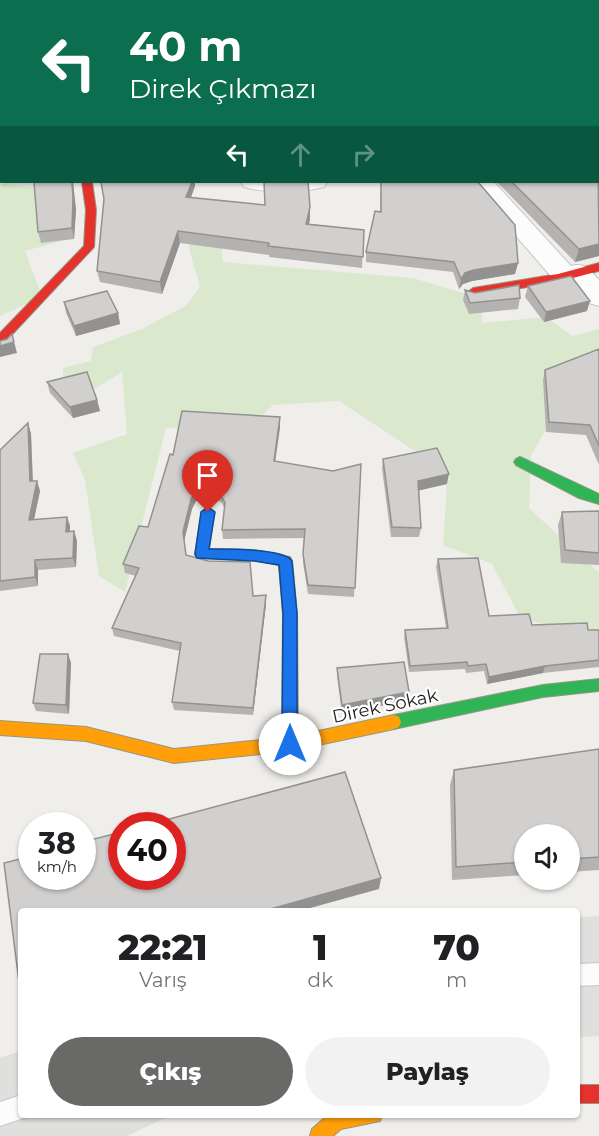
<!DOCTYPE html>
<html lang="tr">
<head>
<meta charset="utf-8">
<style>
	:root { --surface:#fff; --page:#f2f2f2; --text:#202124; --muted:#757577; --accent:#696968 }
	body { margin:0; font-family:Montserrat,sans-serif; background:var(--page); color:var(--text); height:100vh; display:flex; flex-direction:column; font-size:22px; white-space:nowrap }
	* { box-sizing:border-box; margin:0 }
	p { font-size:20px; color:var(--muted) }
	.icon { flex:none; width:33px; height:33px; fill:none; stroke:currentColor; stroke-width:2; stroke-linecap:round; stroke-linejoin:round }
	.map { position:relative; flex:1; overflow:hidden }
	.panel { position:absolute; left:18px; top:908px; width:562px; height:210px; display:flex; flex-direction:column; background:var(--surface); border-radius:6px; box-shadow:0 2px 4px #0004 }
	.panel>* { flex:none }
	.hud { position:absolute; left:0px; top:0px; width:600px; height:183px; box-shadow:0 2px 4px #0004; background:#0b6e4f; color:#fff; overflow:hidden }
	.fabs { position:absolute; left:514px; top:824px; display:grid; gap:12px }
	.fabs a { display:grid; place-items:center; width:66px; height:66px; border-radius:50%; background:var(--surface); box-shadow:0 2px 4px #0004; font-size:30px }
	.speed { position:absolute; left:18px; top:812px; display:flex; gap:12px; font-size:30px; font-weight:700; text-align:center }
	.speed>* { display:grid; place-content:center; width:78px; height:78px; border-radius:50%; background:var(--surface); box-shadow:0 2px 4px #0004; line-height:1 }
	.speed small { font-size:15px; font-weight:400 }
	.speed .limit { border:9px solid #d22; background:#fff; color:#111 }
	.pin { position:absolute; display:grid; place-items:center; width:51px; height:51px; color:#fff; margin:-62px -26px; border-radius:50% 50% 50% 0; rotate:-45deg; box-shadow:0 0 6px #0007 }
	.pin .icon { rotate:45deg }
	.me { position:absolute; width:66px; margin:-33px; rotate:0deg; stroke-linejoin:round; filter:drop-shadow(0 0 4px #0008) }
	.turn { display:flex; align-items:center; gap:21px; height:126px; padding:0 30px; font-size:27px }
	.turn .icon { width:78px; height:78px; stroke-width:2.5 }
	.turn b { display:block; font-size:42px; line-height:51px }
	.lanes { display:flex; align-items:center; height:57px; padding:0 30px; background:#0003; justify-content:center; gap:30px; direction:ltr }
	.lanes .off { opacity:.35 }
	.eta { display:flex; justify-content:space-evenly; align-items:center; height:102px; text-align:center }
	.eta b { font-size:36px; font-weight:800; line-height:42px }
	.button { display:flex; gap:12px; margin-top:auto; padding:12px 30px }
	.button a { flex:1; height:69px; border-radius:36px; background:var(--accent); color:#fff; font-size:24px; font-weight:800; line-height:69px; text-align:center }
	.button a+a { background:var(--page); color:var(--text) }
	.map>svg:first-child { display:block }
</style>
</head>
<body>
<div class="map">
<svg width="599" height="1136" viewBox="0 0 599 1136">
	<rect width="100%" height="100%" fill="#efeeeb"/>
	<path fill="#dae9cd" d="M0 184 65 189 58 242 25 251 42 297 0 316Z
		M193 224 221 237 223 262 413 278 483 299 482 323 546 317 572 336 599 329V354L551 421 531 455 529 508 599 573V635L521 619 492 564 443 545 447 484 451 475 339 401 273 405 248 429 166 428 125 592 99 576 85 480 73 453 127 434 122 372 62 409 63 368 91 361 93 347 142 329 187 305 200 286 189 249Z"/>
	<path fill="#dfdfde" d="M599 916V1036L578 1037V917Z
		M21 1051V1114L171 1115 127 1136H0V1058Z"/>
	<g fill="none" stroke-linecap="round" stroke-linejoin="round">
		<g stroke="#c6c6c4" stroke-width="2">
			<path id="lane" d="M599 963V985L578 986V964Z
				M21 1095V1114L30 1116 0 1126V1102Z"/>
		</g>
		<g stroke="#c6c6c4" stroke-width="2">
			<path id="street" d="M241 182H327L324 187C296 194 271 194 244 187Z
				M469 182H494L571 266C585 262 590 270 599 280V306L589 303 572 283 565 285 556 282Z"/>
		</g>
		<g stroke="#959884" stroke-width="2">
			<path id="fast" d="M520 457 599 494V504L579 498 516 465 514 462 516 459Z
				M599 679V691L543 697 394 729 389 727 387 722 389 717 394 715 543 685Z"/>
		</g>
		<g stroke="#959884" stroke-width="2">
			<path id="slow" d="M394 715 399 717 401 722 399 727 394 729 290 751 174 763 86 741 0 735V721L86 727 174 749 290 737Z
				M329 1114H382L380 1121 341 1129 333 1136H310L312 1129Z"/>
		</g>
		<g stroke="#959884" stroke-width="2">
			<path id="jam" d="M82 182H92L96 210 94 247 4 343 0 344V333L84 246 86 210Z
				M599 263V271L558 282 473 296 468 292 473 288 558 274Z
				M208 507 214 512 209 549 254 550 285 556 290 557 292 561 297 614 298 744 295 749 290 751 285 749 282 744 283 614 279 565 254 560 197 558 195 554 202 512Z
				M578 1085H599V1103H578Z"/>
		</g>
		<use href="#lane" fill="#fdfcfc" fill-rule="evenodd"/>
		<use href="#street" fill="#fdfcfc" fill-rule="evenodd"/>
		<use href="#fast" fill="#30b455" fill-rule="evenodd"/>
		<use href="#slow" fill="#ff9f0a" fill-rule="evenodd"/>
		<use href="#jam" fill="#e5322d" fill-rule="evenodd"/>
	</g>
	<path fill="#b5b3b1" d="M2 21V100H0V38H1Z
		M2 106V178L0 177V109Z
		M34 182H73L76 210 74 239 41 243 38 232Z
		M381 182 518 263 515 274 472 281 463 284 459 289 453 272 366 262V252L380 212Z
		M497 182H598L599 256 575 262Z
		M195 186 191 197 310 219 309 224 364 230 362 268 269 257V255L180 243 162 294 100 282 97 271 104 199Z
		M528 286 587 311 544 322 525 297Z
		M465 290 475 293 520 298 518 309 469 314 463 300Z
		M64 302 118 313 120 324 76 336 66 313Z
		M599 349V465L586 435 546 432 543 380 545 370Z
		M47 382 97 400 100 411 73 418 50 393Z
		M28 423 31 434 33 481H37L40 491 34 519 67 517 70 526V532L74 531 77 541 76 567 38 570V586L0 591V450Z
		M280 427 275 461 333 471 361 464 354 597 308 594 303 563 304 538 223 539 222 530 225 509 221 502 207 497 196 501 192 509 184 541 186 555 266 604 253 715 174 710 172 702 180 651 114 636 112 628 136 576 125 573 123 564 148 527 173 455Z
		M383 459 447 484 419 490 421 528 419 537H391L382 469Z
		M599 511V565L561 563 558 525 562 512Z
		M438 559 489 616 532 625 588 630H599V667L543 673 487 684 484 671 466 673 465 669 409 672 404 637 405 630 446 628 436 567Z
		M68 654 71 663 69 714 36 711 33 703Z
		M337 668 408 700 342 714 337 676Z
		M599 749V870L570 872V834H525V875L452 880 450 785 454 770Z"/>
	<path fill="#939290" d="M72 182H73L76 210 74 239 72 228Z
		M192 182H195V186L187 208 186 197Z
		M310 207V219L306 235V224Z
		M178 231 180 243 162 294 160 282Z
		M599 244V256L575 262 579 249Z
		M518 263 515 274 472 281 463 284 459 289 461 279 465 273 474 270Z
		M590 301 587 311 544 322 546 312Z
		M118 313 120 324 76 336 74 326Z
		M12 334 17 353 0 357V346Z
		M97 400 100 411 73 418 70 407Z
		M280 417V427L274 470V461Z
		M28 423 31 434 33 491 30 481Z
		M449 474 447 484 417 491 418 481Z
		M37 481 40 491 32 529 29 520Z
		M206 488 207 497 196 501 192 509 184 541 183 532 191 499 195 492Z
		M67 517 70 526 69 542 66 532Z
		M74 531 77 541 76 567 73 558Z
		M35 560 38 570V586L35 577Z
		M266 595V604L253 715V708Z
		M68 654 71 663 69 714 66 705Z
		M545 666 543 673 487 684 489 677Z
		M409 692 408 700 342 714V705Z
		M381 878 379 889 303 910H267Z"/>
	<path fill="#d2d0ce" stroke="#939290" stroke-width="1.5" d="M13 0H75L74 2H12Z
		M148 0H599V10L598 2H148Z
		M2 21V89H0V23Z
		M598 22H599L598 74Z
		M598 102H599V129L598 128Z
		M2 106V166H0V109Z
		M598 168 599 244 579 249 512 182H598Z
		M34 182H72L73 199 72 228 38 232Z
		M101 182H192L186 197 265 205 264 182H308L310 207 306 224 364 230 363 257 268 246 269 243 178 231 160 282 97 271 104 199Z
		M381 182H478L515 225 518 263 474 270 465 273 461 279 454 262 366 252 375 211 381 212Z
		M571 276 590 301 546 312 528 286Z
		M519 285 520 298 470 303 465 290 475 293Z
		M107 291 118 313 74 326 64 302Z
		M12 334 14 342 0 346V341L7 339Z
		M599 349V446L590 425 549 422 545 370Z
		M87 372 97 400 70 407 47 382Z
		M182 411 280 417 274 461 333 471 361 464 355 588 308 585 303 554 305 529 222 530 225 503 220 493 206 488 195 492 191 499 183 532 186 555 208 561 250 562 253 596 266 595 253 708 172 702 181 643 112 628 139 568 123 564 139 526 148 527 170 454 173 455Z
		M28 423 30 481H37L29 520 67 517 66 532 74 531 73 558 35 560V577L0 581V450Z
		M437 448 449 474 418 481 421 528 392 527 383 459Z
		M599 511V553L565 550 562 512Z
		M478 558 489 616 529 614 532 625 587 623 588 630H599V660L545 666 489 677 486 664 468 666 467 662 410 666 405 630 448 628 438 559Z
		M40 654H68L66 705 33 703Z
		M404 662 409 692 342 705 337 668Z
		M599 749V857L570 859V834H525V862L456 867 454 770Z
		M345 772 381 878 267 910H21V981L19 982 4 863 32 856V876H82V842L122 832V876H172V825H147Z"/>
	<path fill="#1a73e8" stroke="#114b97" stroke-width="1.5" d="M208 507 215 512 209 549C226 549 284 548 292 561L297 614V744L295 749 290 751 284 749 282 744 283 614 279 565 254 561 197 558 195 554 201 512Z"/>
	<g text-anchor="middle" stroke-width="4.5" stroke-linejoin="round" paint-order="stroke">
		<g font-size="18" fill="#212121" stroke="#fff">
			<text transform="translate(385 706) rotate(-12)" y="6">Direk Sokak</text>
		</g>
	</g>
</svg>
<div class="fabs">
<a><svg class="icon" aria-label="sound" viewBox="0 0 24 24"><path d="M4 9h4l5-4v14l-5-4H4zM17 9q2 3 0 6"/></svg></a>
</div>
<div class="speed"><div>38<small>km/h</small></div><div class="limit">40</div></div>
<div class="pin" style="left:208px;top:512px;background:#d93025"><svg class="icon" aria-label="arrive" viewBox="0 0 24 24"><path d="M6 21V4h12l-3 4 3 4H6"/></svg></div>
<svg class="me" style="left:290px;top:744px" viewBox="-20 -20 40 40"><circle r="19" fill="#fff"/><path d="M0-13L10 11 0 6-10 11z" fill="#1a73e8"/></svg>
<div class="hud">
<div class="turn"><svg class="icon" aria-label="left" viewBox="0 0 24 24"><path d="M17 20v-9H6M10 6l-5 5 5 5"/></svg><div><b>40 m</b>Direk Çıkmazı</div></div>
<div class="lanes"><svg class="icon" aria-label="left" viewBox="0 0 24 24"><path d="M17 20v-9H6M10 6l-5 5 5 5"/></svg><svg class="icon off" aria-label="ahead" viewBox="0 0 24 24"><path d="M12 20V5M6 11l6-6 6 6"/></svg><svg class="icon off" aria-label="right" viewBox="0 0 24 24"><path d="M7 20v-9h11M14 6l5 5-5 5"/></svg></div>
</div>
<section class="panel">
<div class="eta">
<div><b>22:21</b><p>Varış</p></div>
<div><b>1</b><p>dk</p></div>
<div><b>70</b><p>m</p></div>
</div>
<div class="button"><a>Çıkış</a><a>Paylaş</a></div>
</section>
</div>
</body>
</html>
